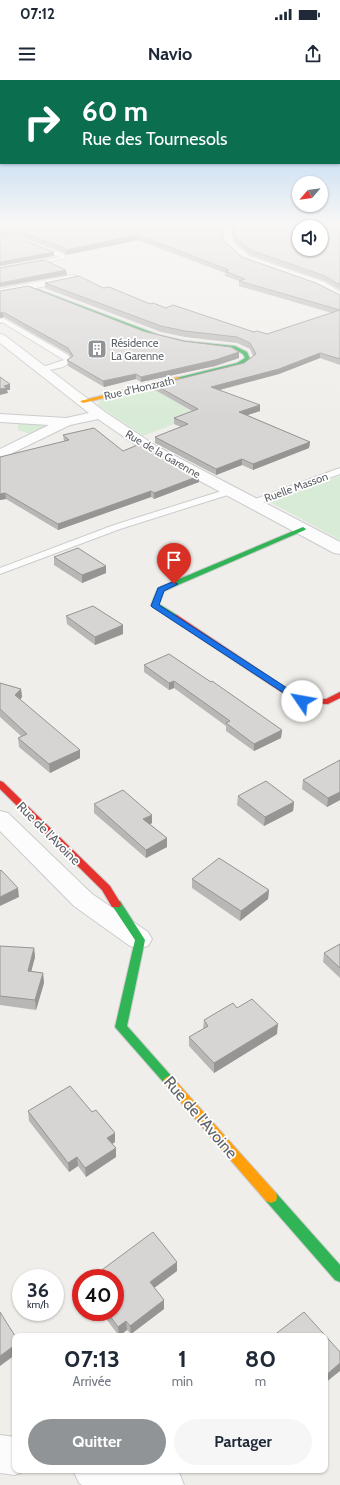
<!DOCTYPE html>
<html lang="fr">
<head>
<meta charset="utf-8">
<style>
	:root { --surface:#fff; --page:#f6f6f7; --text:#1f2937; --muted:#747a83; --accent:#919496 }
	body { margin:0; font-family:Cabin,sans-serif; background:var(--page); color:var(--text); height:100vh; display:flex; flex-direction:column; font-size:15px; white-space:nowrap }
	* { box-sizing:border-box; margin:0 }
	p { font-size:13px; color:var(--muted) }
	.icon { flex:none; width:22px; height:22px; fill:none; stroke:currentColor; stroke-width:2; stroke-linecap:round; stroke-linejoin:round }
	.map { position:relative; flex:1; overflow:hidden }
	.drawer { position:absolute; left:12px; top:1253px; width:316px; height:140px; display:flex; flex-direction:column; background:var(--surface); border-radius:8px; box-shadow:0 1px 3px #0004 }
	.drawer>* { flex:none }
	.guide { position:absolute; left:0px; top:0px; width:340px; height:84px; box-shadow:0 1px 3px #0004; background:#0b6e4f; color:#fff; overflow:hidden }
	.needle { width:26px; rotate:242deg }
	.controls { position:absolute; left:292px; top:96px; display:grid; gap:8px }
	.controls a { display:grid; place-items:center; width:36px; height:36px; border-radius:50%; background:var(--surface); box-shadow:0 1px 3px #0004; font-size:20px }
	.speed { position:absolute; left:12px; top:1189px; display:flex; gap:8px; font-size:20px; font-weight:700; text-align:center }
	.speed>* { display:grid; place-content:center; width:52px; height:52px; border-radius:50%; background:var(--surface); box-shadow:0 1px 3px #0004; line-height:1 }
	.speed small { font-size:10px; font-weight:400 }
	.speed .limit { border:6px solid #d22; background:#fff; color:#111 }
	.pin { position:absolute; display:grid; place-items:center; width:34px; height:34px; color:#fff; margin:-41px -17px; border-radius:50% 50% 50% 0; rotate:-45deg; box-shadow:0 0 4px #0007 }
	.pin .icon { rotate:45deg }
	.me { position:absolute; width:44px; margin:-22px; rotate:303deg; stroke-linejoin:round; filter:drop-shadow(0 0 3px #0008) }
	.turn { display:flex; align-items:center; gap:14px; height:84px; padding:0 16px; font-size:18px }
	.turn .icon { width:52px; height:52px; stroke-width:2.5 }
	.turn b { display:block; font-size:28px; line-height:34px }
	.eta { display:flex; justify-content:space-evenly; align-items:center; height:68px; text-align:center }
	.eta b { font-size:24px; font-weight:700; line-height:28px }
	.button { display:flex; gap:8px; margin-top:auto; padding:8px 16px }
	.button a { flex:1; height:46px; border-radius:24px; background:var(--accent); color:#fff; font-size:16px; font-weight:700; line-height:46px; text-align:center }
	.button a+a { background:var(--page); color:var(--text) }
	.status { display:flex; justify-content:space-between; align-items:center; height:28px; padding:0 20px; background:var(--surface); direction:ltr }
	.status svg { height:11px; fill:currentColor }
	header { display:flex; justify-content:space-between; align-items:center; height:52px; padding:0 16px; background:var(--surface); font-size:18px; font-weight:700 }
	.map>svg:first-child { display:block }
</style>
</head>
<body>
<div class="status"><b>07:12</b><svg viewBox="0 0 49 12"><path d="M0 12V9h3v3zM5 12V6h3v6zM10 12V3h3v9zM15 12V0h3v12zM26 1h20v11H26zM47 4h2v5h-2z"/></svg></div>
<header><svg class="icon" aria-label="menu" viewBox="0 0 24 24"><path d="M4 6h16M4 12h16M4 18h16"/></svg>Navio<svg class="icon" aria-label="share" viewBox="0 0 24 24"><path d="M12 15V3M7 8l5-5 5 5M5 13v7h14v-7"/></svg></header>
<div class="map">
<svg width="340" height="1405" viewBox="0 0 340 1405">
	<rect width="100%" height="100%" fill="#efeeea"/>
	<path fill="#d8ebd6" d="M151 307 197 335 143 356 98 325 101 318Z
		M27 343 45 344 44 350 30 354 18 350V344Z
		M340 396V460L270 422Z"/>
	<g fill="none" stroke-linecap="round" stroke-linejoin="round">
		<g stroke="#cbcccc" stroke-width="2">
			<path id="lane" d="M0 156H16L64 174 66 178 0 192V188L60 177 13 159 0 160Z
				M3 238 68 275 72 281 63 287 40 292V288L64 280 2 242 0 243V239Z
				M340 388V394L256 425H250L248 423 250 421Z
				M231 408 235 411 234 413 120 449 0 494V488L114 445Z"/>
		</g>
		<g stroke="#cbcccc" stroke-width="2">
			<path id="street" d="M221 143H230L233 162 249 176 324 202 340 212V220L316 206 243 180 224 163Z
				M73 195 77 196 78 198 77 200 0 215V209Z
				M0 254 4 255 105 332 156 366 340 462V474L334 473 146 372 98 339 70 345 0 379V369L49 345 0 342V334L66 338 89 333 0 263Z
				M0 731 8 733 92 814 148 852 152 859 148 866 139 868 130 866 74 826 0 751Z
				M0 1355 15 1357V1390H27L15 1395 0 1393Z
				M73 1390H178L184 1405H82L79 1403Z"/>
		</g>
		<g stroke="#cacacb" stroke-width="2">
			<path id="fast" d="M29 206 159 255 185 261 235 266 247 272 250 279 241 285 176 300V298L237 283 245 278 243 274 232 268 185 263 156 257 29 208Z
				M303 447 306 449 305 450 164 511 159 524 177 535V539H171L151 525 158 508Z
				M116 820 120 821 145 860 127 946 173 998 175 1001 173 1004 169 1006 165 1004 115 947 135 860 111 824 112 821Z
				M271 1111 276 1113 340 1185V1202L335 1200 266 1121 265 1117 266 1113Z"/>
		</g>
		<g stroke="#cacacb" stroke-width="2">
			<path id="slow" d="M178 297 181 299 180 300 83 323 80 321Z
				M169 996 173 998 276 1113 277 1117 276 1121 271 1123 266 1121 165 1004 163 1001 165 998Z"/>
		</g>
		<g stroke="#cacacb" stroke-width="2">
			<path id="jam" d="M171 535H177L303 619H326L340 612V618L328 624 298 623 171 539Z
				M0 701 3 702 110 806 121 824 120 827H112L102 810 0 709Z"/>
		</g>
		<use href="#lane" fill="#fdfcfc" fill-rule="evenodd"/>
		<use href="#street" fill="#fdfcfc" fill-rule="evenodd"/>
		<use href="#fast" fill="#30b455" fill-rule="evenodd"/>
		<use href="#slow" fill="#ff9f0a" fill-rule="evenodd"/>
		<use href="#jam" fill="#e5322d" fill-rule="evenodd"/>
	</g>
	<path fill="#b8b7b5" d="M0 143 223 160 242 177 340 215V285L320 278 279 294 220 310 260 325V331L247 335 310 362 309 368 253 390 242 385 216 395 155 363V357L181 347 174 344V338L192 331 155 310V305L244 283 253 276 250 269 237 263 185 257 161 252 45 208V203L103 208 150 224 254 252 267 254 332 233 239 206V201L225 196V193L138 160 66 175 65 173 17 155H0Z
		M231 143H340V210L325 201 250 175 234 161Z
		M0 211 143 251 239 278 215 286 141 302 136 299 104 307 68 286 67 280 71 278 69 274 4 237Z
		M63 355 123 371 199 396V402L154 419 151 417 58 450 6 419 0 420V377L64 362V361Z
		M54 477 106 486V493L82 503 54 485Z
		M66 536 123 545V554L95 565 67 544Z
		M144 585 282 650 281 658 254 671 226 651V646L174 608 169 610 144 592Z
		M0 603 21 609 22 617 20 620 80 678 50 693 19 667 18 658 21 656 0 637Z
		M340 680V720L327 727 302 709 303 700Z
		M238 716 294 722 293 731 264 746 237 725Z
		M94 724 152 743 150 744 167 758V767L146 778 94 733Z
		M192 799 269 810 268 819 240 841 192 808Z
		M340 864V898L323 882 324 873Z
		M0 866 34 868 35 877 31 891 43 893 44 903 36 930 0 925Z
		M237 928 277 954 214 993 189 966V957L203 949 204 940Z
		M28 1031 115 1062 112 1064 116 1068V1077L86 1097 78 1086 69 1092 29 1041Z
		M177 1182V1191L154 1208 164 1229 131 1254 127 1250 119 1256 101 1232H115Z"/>
	<path fill="#969594" d="M138 155V160L66 175V170Z
		M54 172V176L0 186V182Z
		M66 190 67 195 0 207V203Z
		M3 232 4 237 0 238V233Z
		M239 272V278L215 286 141 302V297Z
		M320 273V278L279 294 211 312V307Z
		M136 294V299L104 307 103 301Z
		M10 304V310H7L8 313 0 315V309L4 306Z
		M260 325V331L239 338V332Z
		M310 362 309 368 253 390V384Z
		M242 379V385L216 395V389Z
		M199 396V402L154 419V413Z
		M151 411V417L58 450V444Z
		M5 413 6 419 0 420V414Z
		M106 486V493L82 503V495Z
		M123 545V554L95 565V557Z
		M174 601V608L169 610V603Z
		M21 609 22 617 16 624 15 615Z
		M282 650 281 658 254 671V664Z
		M80 670V678L50 693 49 684Z
		M340 712V720L327 727 328 718Z
		M294 722 293 731 264 746 265 737Z
		M152 735V743L144 748 143 739Z
		M167 758V767L146 778V770Z
		M18 808 19 817 0 826V817Z
		M269 810 268 819 240 841 241 831Z
		M34 868 35 877 29 900 28 891Z
		M43 893 44 903 36 930 35 920Z
		M278 944 277 954 214 993V983Z
		M115 1053V1062L108 1067 107 1058Z
		M116 1068V1077L86 1097 85 1088Z
		M77 1077 78 1086 69 1092 68 1083Z
		M177 1182V1191L150 1211V1202Z
		M164 1220V1229L131 1254 130 1246Z
		M126 1241 127 1250 119 1256 118 1247Z
		M15 1265V1275L0 1286V1276Z
		M340 1283V1291L325 1303V1296Z"/>
	<path fill="#d6d5d3" stroke="#969594" fill-rule="evenodd" d="M0 143H221L223 160 242 177 316 203 340 215V230L239 201 245 199 225 191 229 190 138 155 66 170 64 168 16 150 0 151Z
		M232 143H340V205L325 196 250 170 235 157ZM299 147H321V169H299Z
		M12 156 54 172 0 182V157Z
		M44 180 66 190 0 203V188Z
		M79 196 103 208 109 207 114 209 150 224 153 223 166 228 173 225 254 252 257 251 267 254 340 230V279L320 273 279 289 211 307 260 325 239 332 310 362 253 384 242 379 216 389 155 357 188 344 174 338 198 329 155 305 244 283 256 274 250 263 237 257 185 251 161 246 45 203Z
		M28 206 143 251 183 261 231 267 239 272 215 280 141 297 136 294 103 301 67 280 73 276 68 268 3 232 0 233V211Z
		M0 297 10 304 4 306 7 308 0 309Z
		M94 348 123 371 140 364 199 396 154 413 151 411 58 444 5 413 0 414V377L69 360 63 355Z
		M78 468 106 486 82 495 54 477Z
		M93 526 123 545 95 557 66 536Z
		M169 574 211 602 212 601 282 650 254 664 226 643 230 641 174 601 169 603 144 585Z
		M0 603 21 609 15 615 80 670 49 684 18 658 27 654 0 629Z
		M340 680V712L328 718 303 700Z
		M266 701 294 722 265 737 238 716Z
		M123 710 152 735 143 739 167 758 146 770 94 724Z
		M219 778 269 810 241 831 192 799Z
		M1 790 18 808 0 817V791Z
		M340 864V888L324 873Z
		M0 866 34 868 28 891 43 893 35 920 0 916Z
		M252 919 278 944 214 983 189 957 208 946 204 940 233 923 237 928Z
		M70 1006 92 1032 96 1030 115 1053 107 1058 116 1068 85 1088 77 1077 68 1083 28 1031Z
		M153 1152 177 1182 150 1202 164 1220 130 1246 126 1241 118 1247 107 1232H115V1198H91Z
		M0 1232 15 1256V1265L0 1276Z
		M304 1232 340 1272V1283L325 1296V1256H273Z"/>
	<linearGradient id="sky" x2="0" y2="1"><stop stop-color="#97c6ef"/><stop offset="0.42" stop-color="#f8f7f6"/><stop offset="1" stop-color="#f8f7f6" stop-opacity="0"/></linearGradient>
	<rect width="340" height="340" fill="url(#sky)"/>
	<path fill="#1a73e8" stroke="#114b97" d="M172 502H174L178 504 164 511 159 525 304 619 306 621 304 623H299L152 527 151 526 158 508Z"/>
	<defs>
		<g id="building-square" transform="scale(1)"><rect x="-9" y="-9" width="18" height="18" rx="4" fill="#919496" stroke="#fff"/><path d="M-4-6H4V6H1V3H-1V6H-4ZM-2.5-4.3h1.7v1.8h-1.7ZM.8-4.3h1.7v1.8H.8ZM-2.5-1h1.7V.8h-1.7ZM.8-1h1.7V.8H.8Z" fill="#fff"/></g>
	</defs>
	<g fill-rule="evenodd">
		<use href="#building-square" x="97" y="269"/>
	</g>
	<g text-anchor="middle" stroke-width="3.5" stroke-linejoin="round" paint-order="stroke">
		<g font-size="11" fill="#5f6368" stroke="#fff" text-anchor="start">
			<text x="111" y="267">Résidence<tspan x="111" dy="13">La Garenne</tspan></text>
		</g>
		<g font-size="11" fill="#5f6368" stroke="#fff">
			<text transform="translate(139 308) rotate(-13)" y="4">Rue d'Honzrath</text>
			<text transform="translate(163 374) rotate(30)" y="4">Rue de la Garenne</text>
			<text transform="translate(296 407) rotate(-20)" y="4">Ruelle Masson</text>
		</g>
		<g font-size="13" fill="#5f6368" stroke="#fff">
			<text transform="translate(49 753) rotate(45)" y="5">Rue de l'Avoine</text>
		</g>
		<g font-size="16" fill="#5f6368" stroke="#fff">
			<text transform="translate(201 1037) rotate(49)" y="6">Rue de l'Avoine</text>
		</g>
	</g>
</svg>
<div class="controls">
<a><svg class="needle" viewBox="-14 -14 28 28"><path d="M0-13l5 13h-10z" fill="#e53935"/><path d="M0 13l5-13h-10z" fill="#747a83"/></svg></a>
<a><svg class="icon" aria-label="sound" viewBox="0 0 24 24"><path d="M4 9h4l5-4v14l-5-4H4zM17 9q2 3 0 6"/></svg></a>
</div>
<div class="speed"><div>36<small>km/h</small></div><div class="limit">40</div></div>
<div class="pin" style="left:174px;top:504px;background:#d93025"><svg class="icon" aria-label="arrive" viewBox="0 0 24 24"><path d="M6 21V4h12l-3 4 3 4H6"/></svg></div>
<svg class="me" style="left:302px;top:621px" viewBox="-20 -20 40 40"><circle r="19" fill="#fff"/><path d="M0-13L10 11 0 6-10 11z" fill="#1a73e8"/></svg>
<div class="guide">
<div class="turn"><svg class="icon" aria-label="right" viewBox="0 0 24 24"><path d="M7 20v-9h11M14 6l5 5-5 5"/></svg><div><b>60 m</b>Rue des Tournesols</div></div>
</div>
<section class="drawer">
<div class="eta">
<div><b>07:13</b><p>Arrivée</p></div>
<div><b>1</b><p>min</p></div>
<div><b>80</b><p>m</p></div>
</div>
<div class="button"><a>Quitter</a><a>Partager</a></div>
</section>
</div>
</body>
</html>
